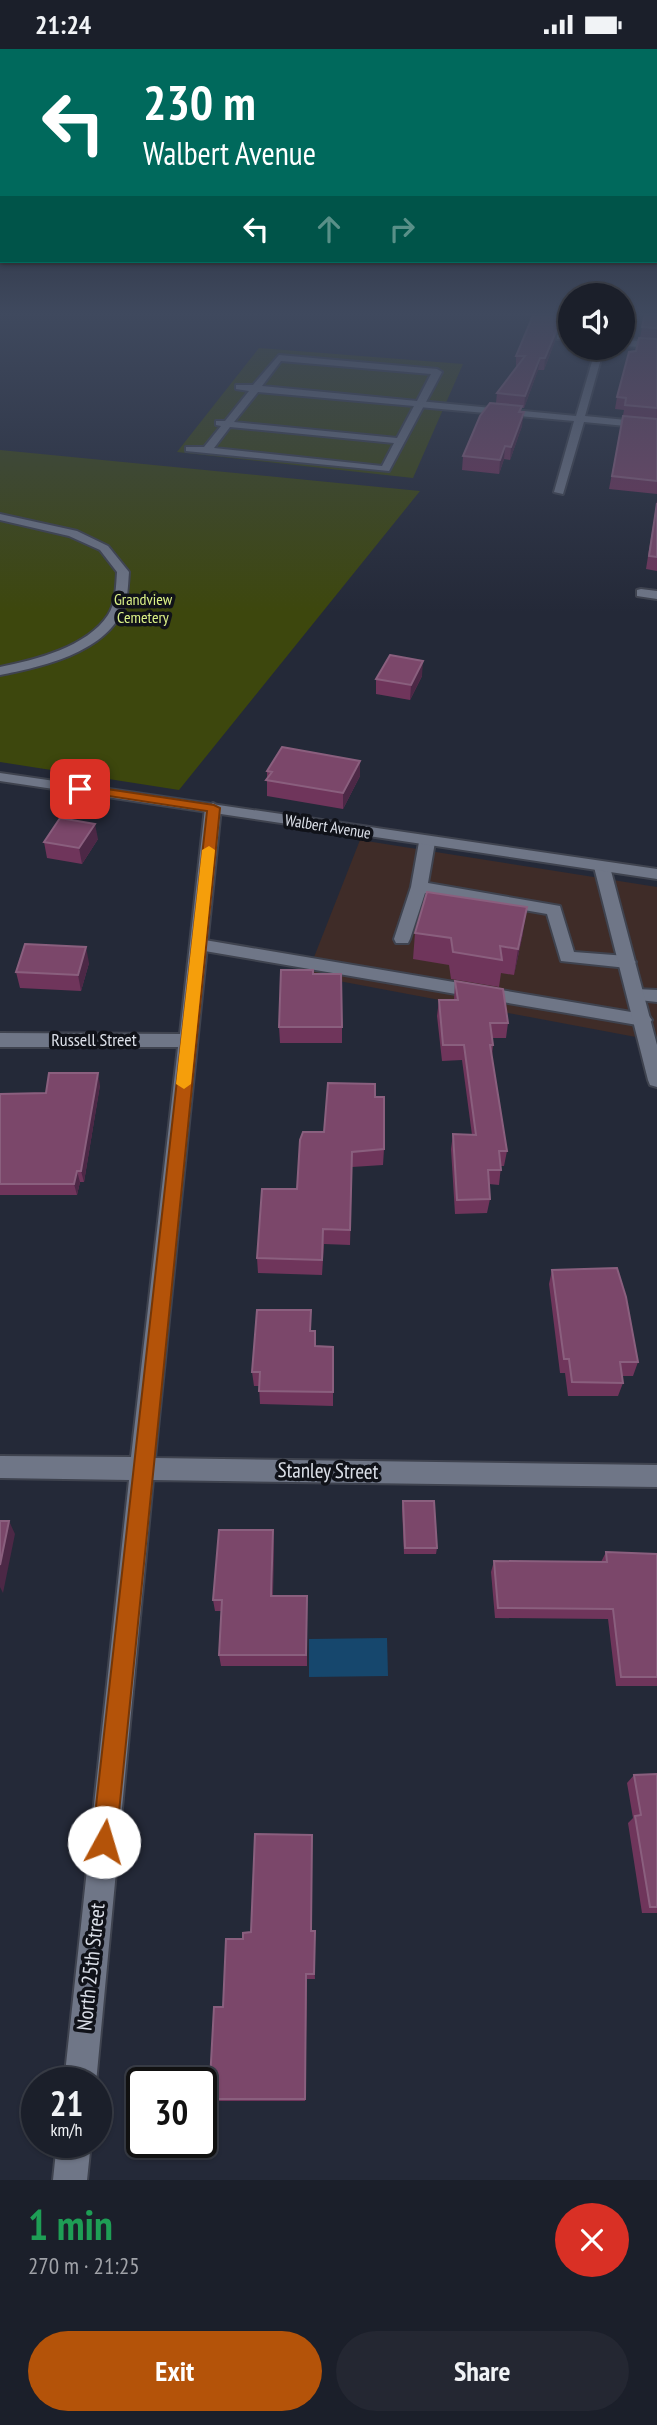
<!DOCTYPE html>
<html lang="en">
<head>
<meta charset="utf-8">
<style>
	:root { --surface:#1b1f2a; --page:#242732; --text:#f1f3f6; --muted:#a0a2a8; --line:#393d47; --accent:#b45309 }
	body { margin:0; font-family:"PT Sans Narrow",sans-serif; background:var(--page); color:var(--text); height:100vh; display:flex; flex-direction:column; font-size:26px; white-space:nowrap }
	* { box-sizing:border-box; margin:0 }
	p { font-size:23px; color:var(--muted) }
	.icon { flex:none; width:38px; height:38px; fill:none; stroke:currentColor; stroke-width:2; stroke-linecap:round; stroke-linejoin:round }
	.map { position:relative; height:2131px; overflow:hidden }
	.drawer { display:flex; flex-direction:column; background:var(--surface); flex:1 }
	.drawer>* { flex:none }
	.hud { position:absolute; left:0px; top:0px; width:658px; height:214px; box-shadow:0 2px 5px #0004,0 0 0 2px var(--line); background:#00695c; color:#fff; overflow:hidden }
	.tools { position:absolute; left:558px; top:234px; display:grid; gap:14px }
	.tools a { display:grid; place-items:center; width:77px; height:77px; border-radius:50%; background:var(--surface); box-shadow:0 2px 5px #0004,0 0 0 2px var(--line); font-size:35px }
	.speed { position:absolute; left:21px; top:2018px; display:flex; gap:14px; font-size:35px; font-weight:700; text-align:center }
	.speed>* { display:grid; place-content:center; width:91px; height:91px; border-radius:50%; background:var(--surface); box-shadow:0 2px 5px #0004,0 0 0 2px var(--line); line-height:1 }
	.speed small { font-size:18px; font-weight:400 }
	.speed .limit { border:4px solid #111; border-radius:10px; background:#fff; color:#111 }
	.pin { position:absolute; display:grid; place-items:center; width:60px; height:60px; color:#fff; margin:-30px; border-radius:14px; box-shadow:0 4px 10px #0006 }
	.me { position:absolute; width:77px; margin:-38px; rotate:6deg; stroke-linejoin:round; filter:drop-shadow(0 0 5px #0008) }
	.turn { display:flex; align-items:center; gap:24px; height:147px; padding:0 28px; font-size:32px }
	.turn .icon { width:91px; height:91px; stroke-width:2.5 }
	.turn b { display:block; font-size:49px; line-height:60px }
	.lanes { display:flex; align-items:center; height:66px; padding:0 28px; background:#0003; justify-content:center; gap:35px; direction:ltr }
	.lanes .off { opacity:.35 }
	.round { display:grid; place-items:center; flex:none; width:74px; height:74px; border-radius:37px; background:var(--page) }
	.headline { display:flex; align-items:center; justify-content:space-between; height:119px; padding:0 28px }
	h1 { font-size:42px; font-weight:600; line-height:52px; color:#1e9e55 }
	.button { display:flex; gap:14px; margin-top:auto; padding:14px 28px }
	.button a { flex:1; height:80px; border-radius:42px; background:var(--accent); color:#fff; font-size:28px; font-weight:600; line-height:80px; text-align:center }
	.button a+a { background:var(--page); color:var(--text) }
	.status { display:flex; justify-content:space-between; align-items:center; height:49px; padding:0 35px; background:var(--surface); direction:ltr }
	.status svg { height:19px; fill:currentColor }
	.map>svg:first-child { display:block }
</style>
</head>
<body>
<div class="status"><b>21:24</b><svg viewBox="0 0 49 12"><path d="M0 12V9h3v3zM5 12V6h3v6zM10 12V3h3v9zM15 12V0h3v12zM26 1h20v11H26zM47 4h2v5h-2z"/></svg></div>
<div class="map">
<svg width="657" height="2131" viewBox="0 0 657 2131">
	<rect width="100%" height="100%" fill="#242938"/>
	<path fill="#3f2c28" d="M360 791 657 838V992L307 926Z"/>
	<path fill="#3d470d" d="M259 299 463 315 413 429 177 403Z
		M0 401 420 442 179 741 0 713Z"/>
	<path fill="#16476d" d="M387 1589 388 1627 309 1628V1590Z"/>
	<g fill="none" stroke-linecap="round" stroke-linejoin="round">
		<g stroke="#3f434f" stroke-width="4">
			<path id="service" d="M557 286 570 287V291L557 290Z
				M279 306 437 320 442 323 389 422 186 402V398H204L221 377 216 376V372H225L249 342 236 340V336H253ZM281 312 431 325 417 352 262 337ZM258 343 414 357 397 389 234 373ZM230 378 394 394 382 417 214 399Z
				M0 465 77 482 108 497 129 523C128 536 128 549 123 561 104 604 41 618 0 626V618C35 611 87 598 108 566 116 554 116 537 117 523L100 501 69 487 0 471Z
				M427 788 435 793 428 834 560 857 574 903 627 907 636 913 627 919 561 912 547 865 425 844 410 890 408 894H396L394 890 411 838 419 793Z
				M199 890 643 965 649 967 652 971 649 975 643 977 193 900 191 896 193 892Z
				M636 940 657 941V953L630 950 627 946 630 942Z"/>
		</g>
		<g stroke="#3f434f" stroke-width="4">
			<path id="minor" d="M623 291 657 293V299L623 297Z
				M596 299H604L585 367 657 374V380L584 373 563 445 554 443 574 372 419 358 414 355 419 352 576 367Z
				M641 540 657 542V550L637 547V541Z
				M213 754 221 759 155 1409 657 1416V1438L153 1431 96 2034H64L129 1431 0 1429V1407L131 1408 178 998H0V984L180 985 205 759Z
				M602 813 610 818 657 996V1038L650 1036 648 1031 594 818Z
				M57 2093H91L87 2131H53Z"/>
		</g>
		<g stroke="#3f434f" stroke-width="4">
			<path id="secondary" d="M0 724 657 820V830L0 732Z"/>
		</g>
		<use href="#service" fill="#6f7687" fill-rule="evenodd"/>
		<use href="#minor" fill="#6f7687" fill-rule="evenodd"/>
		<use href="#secondary" fill="#6f7687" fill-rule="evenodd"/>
	</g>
	<path fill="#6f355b" d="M518 264H566L558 283 556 284 555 292 544 321H538L524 359H521L522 377 510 411 504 410 499 425 462 421 463 407 496 354 497 344 516 319V307L533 267Z
		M657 264V445L609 440 624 361 615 360 617 348 636 302 640 289 642 278Z
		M657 451V522L646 520Z
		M422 627 410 651 376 645V630Z
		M360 712V727L343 760 267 747V722Z
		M98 790 82 815 47 809 44 793Z
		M415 884H523L514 926 501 924 499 938 451 930 449 916 413 910Z
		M89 914 81 942 20 939 16 923Z
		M313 925 342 978V994H280L279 978Z
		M455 932 508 974 506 989H492L493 996 492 1007 507 1102 504 1117H501L499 1136 489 1135 490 1150 487 1164 455 1165 451 1100 453 1085 472 1086 462 1011 442 1012 437 967 439 951H454Z
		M100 1036 84 1133H80L77 1146H0V1045L46 1044Z
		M375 1048 384 1100 383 1116 352 1118 350 1196 324 1195 322 1226 258 1224 257 1209 297 1140 324 1083Z
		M552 1221 638 1313 633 1327H622L623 1334 618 1347H568L565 1324H560L549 1235Z
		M311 1282 316 1297 333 1298V1357L260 1355 259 1337H254L252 1323Z
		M403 1452 437 1499 436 1505H404L402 1459Z
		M274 1493 273 1547 307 1558V1617H221L219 1606 221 1562H215L213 1551Z
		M606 1503 657 1505V1637H616L608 1570 495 1569 491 1523 494 1512 601 1513Z
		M657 1725V1865V1864H642L628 1774 633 1769 627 1734 634 1726Z
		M312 1882 315 1930H307L305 2052H212L209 2050 223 1958 243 1890Z"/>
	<path fill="#4c2846" d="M563 264H566L558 283 556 284 555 292 544 321 545 309 557 272Z
		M540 309 538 321 524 359 525 347Z
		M524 363 522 377 510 411 511 398Z
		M505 397 504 410 499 425 500 411Z
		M423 612 422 627 410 651 411 636Z
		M360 712V727L343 760V744Z
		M95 775 98 790 82 815 79 799Z
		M527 858 523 884 514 926 518 900Z
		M86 898 89 914 81 942 78 926Z
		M98 1024 100 1036 84 1133 81 1122Z
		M77 1122 80 1133 77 1146 74 1135Z
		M9 1472 15 1485 3 1544 0 1538V1516Z
		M273 1481 274 1493 272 1558 271 1547Z"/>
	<path fill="#7b476a" stroke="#8a5f7e" stroke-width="2" d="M534 264H563L560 272H557V280L545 309H540L525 347 497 344 525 307H516Z
		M645 264H657V279L642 278Z
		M639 289 657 290V359L625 356 626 349 617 348 629 303 636 302Z
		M490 354 522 357 519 363H524L511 398 505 397 500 411 463 407 480 367Z
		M623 367 657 370V432L612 427Z
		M657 454V508L649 507Z
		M390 606 423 612 411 636 376 630Z
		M282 698 360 712 343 744 266 731 272 723 267 722Z
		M60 769 95 775 79 799 44 793Z
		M427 843 527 858 518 900 500 897 502 911 453 903 451 889 415 884Z
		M25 895 86 898 78 926 16 923Z
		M281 921H313V925H341L342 978H279Z
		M455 932 503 940 508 974H490L493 996H490L507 1102H499L501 1121H488L490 1150 457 1151 453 1085 476 1086 464 996H443L439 951H458Z
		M49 1024H98L81 1122H77L74 1135H0V1045L46 1044Z
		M328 1034 375 1035V1048H384V1100L352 1103 350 1181 323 1180 322 1211 257 1209 262 1140H297L300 1091 303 1083H324Z
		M617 1219 626 1248 638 1313H620L623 1334 572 1333 569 1310H564L552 1221Z
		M257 1261H311L310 1282H315V1297L333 1298V1343L259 1342 260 1323H252Z
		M403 1452H434L437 1499H405Z
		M0 1472H9L0 1516Z
		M219 1481H273L271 1547H307L306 1606H219L222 1551H213Z
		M606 1503 657 1505V1628H621L613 1560 498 1559 494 1512 607 1513Z
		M657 1725V1858H650L635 1767 641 1766 634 1726Z
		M255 1785 312 1786 311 1882H315L314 1925H306L305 2050H209L214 1958H223L226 1890H243V1884L251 1883Z"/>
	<linearGradient id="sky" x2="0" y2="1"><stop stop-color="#14171f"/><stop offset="0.47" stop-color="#3f495e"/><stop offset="1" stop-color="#3f495e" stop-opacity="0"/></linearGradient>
	<rect width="657" height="563" fill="url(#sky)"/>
	<path fill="#b45309" stroke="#753606" stroke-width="2" d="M80 736 214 756 220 759 116 1793 113 1802 104 1805 96 1802 92 1793 207 762 76 742V737Z"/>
	<path fill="#f59e0b" d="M209 797 215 801 191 1035 184 1040 176 1035 202 801Z"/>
	<g text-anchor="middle" stroke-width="7" stroke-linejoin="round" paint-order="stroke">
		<g font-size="16" fill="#dbf187" stroke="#101219">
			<text x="143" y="556">Grandview<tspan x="143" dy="18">Cemetery</tspan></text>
		</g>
		<g font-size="16" fill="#dce0e9" stroke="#101219">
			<text transform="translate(328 777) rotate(9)" y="6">Walbert Avenue</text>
		</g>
		<g font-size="18" fill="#dce0e9" stroke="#101219">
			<text x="94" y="997">Russell Street</text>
		</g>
		<g font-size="21" fill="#dce0e9" stroke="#101219">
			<text transform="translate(328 1422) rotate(1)" y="7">Stanley Street</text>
			<text transform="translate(91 1918) rotate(-84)" y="7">North 25th Street</text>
		</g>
	</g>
</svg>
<div class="tools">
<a><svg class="icon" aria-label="sound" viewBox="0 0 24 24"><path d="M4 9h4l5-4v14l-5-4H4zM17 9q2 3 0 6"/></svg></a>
</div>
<div class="speed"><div>21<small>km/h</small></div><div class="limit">30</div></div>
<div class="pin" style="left:80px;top:740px;background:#d93025"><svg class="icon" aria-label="arrive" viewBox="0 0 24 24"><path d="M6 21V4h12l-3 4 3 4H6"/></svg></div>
<svg class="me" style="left:104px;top:1793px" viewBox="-20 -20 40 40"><circle r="19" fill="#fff"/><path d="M0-13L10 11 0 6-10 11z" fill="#b45309"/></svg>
<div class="hud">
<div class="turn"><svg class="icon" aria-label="left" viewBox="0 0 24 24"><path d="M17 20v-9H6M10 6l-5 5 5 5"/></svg><div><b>230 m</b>Walbert Avenue</div></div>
<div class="lanes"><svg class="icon" aria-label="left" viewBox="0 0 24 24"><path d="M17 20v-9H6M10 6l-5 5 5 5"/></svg><svg class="icon off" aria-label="ahead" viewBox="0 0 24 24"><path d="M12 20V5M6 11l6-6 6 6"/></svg><svg class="icon off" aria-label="right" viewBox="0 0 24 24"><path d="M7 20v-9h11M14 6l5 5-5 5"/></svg></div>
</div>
</div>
<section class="drawer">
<div class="headline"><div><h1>1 min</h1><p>270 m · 21:25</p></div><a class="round" style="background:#d93025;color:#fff"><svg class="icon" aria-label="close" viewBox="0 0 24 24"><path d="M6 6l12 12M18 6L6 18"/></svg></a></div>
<div class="button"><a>Exit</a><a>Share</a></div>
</section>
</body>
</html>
